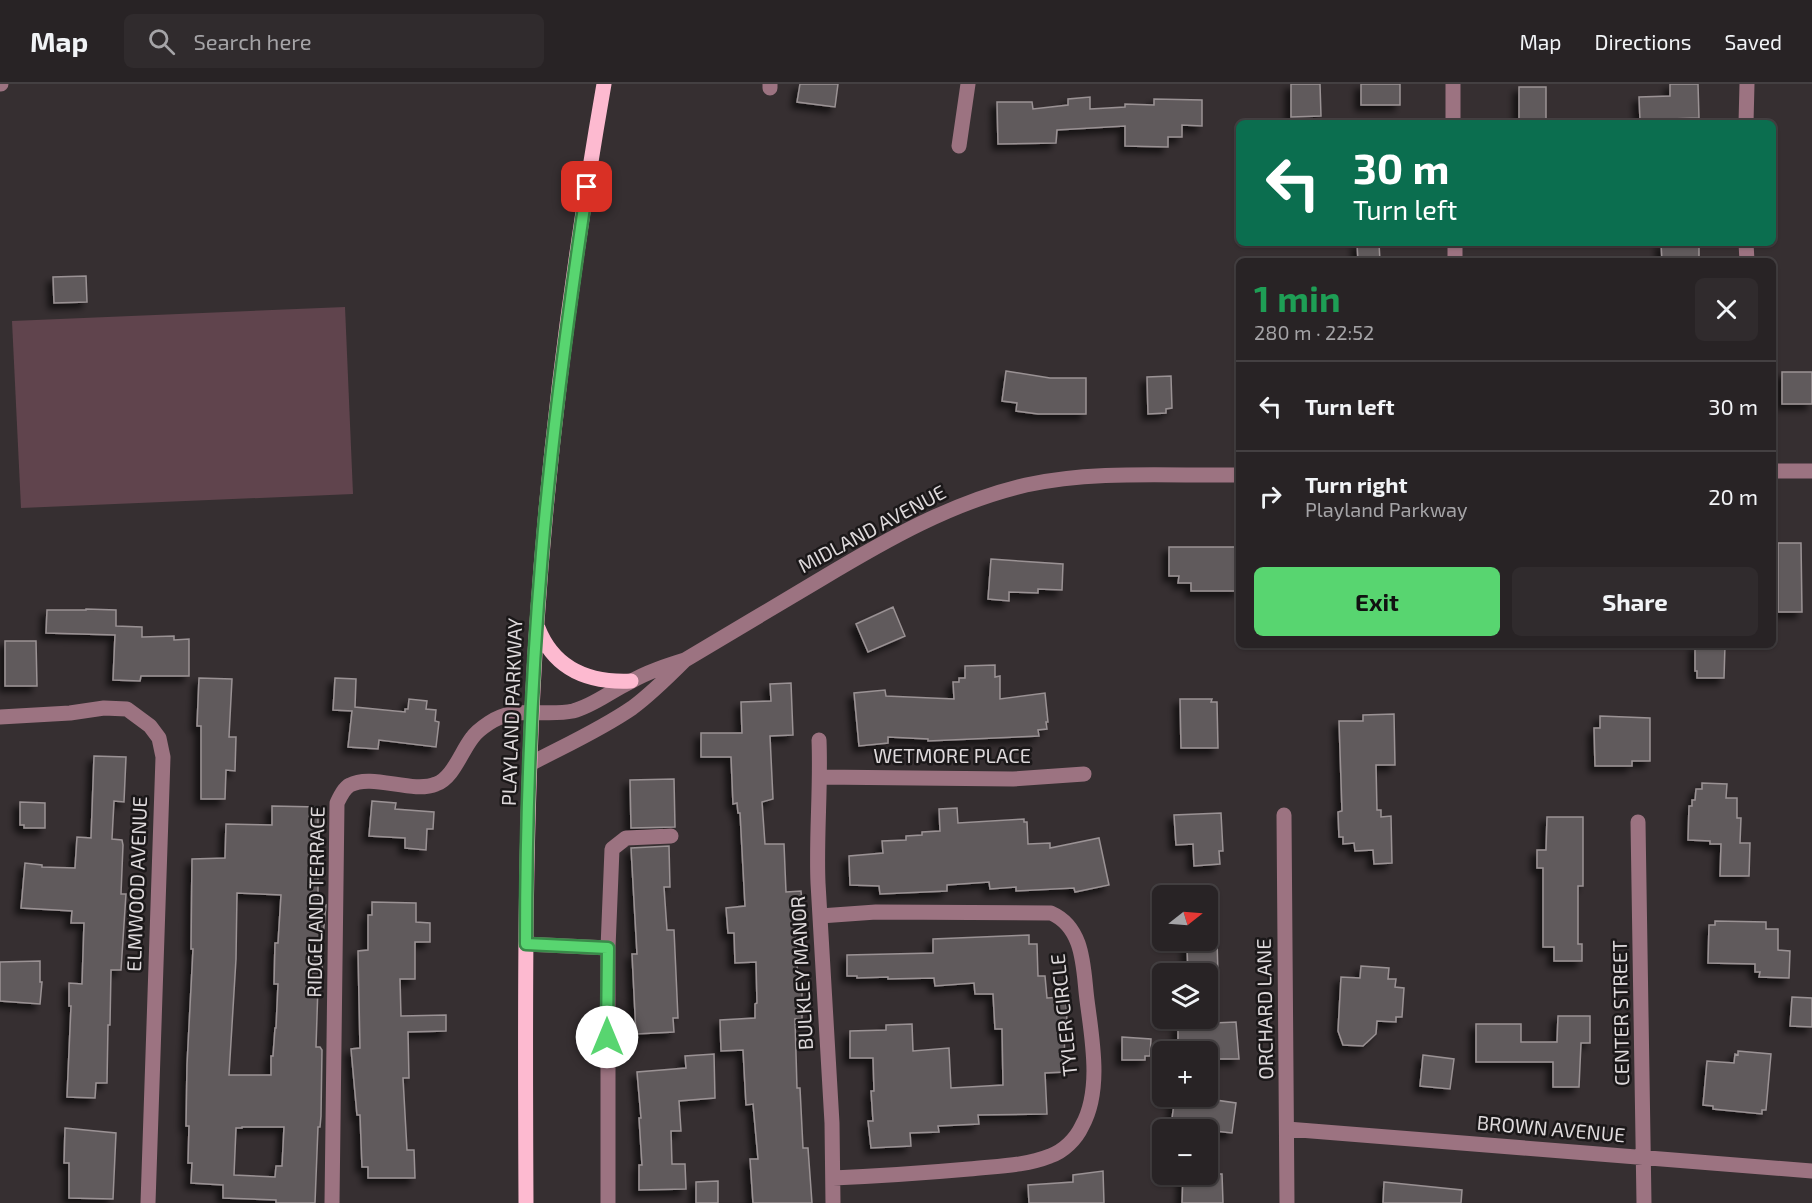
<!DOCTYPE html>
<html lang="en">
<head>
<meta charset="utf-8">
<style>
	:root { --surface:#282325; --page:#302b2d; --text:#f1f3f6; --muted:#a5a4a7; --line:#444042; --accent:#58d570 }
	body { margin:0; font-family:"Exo 2",sans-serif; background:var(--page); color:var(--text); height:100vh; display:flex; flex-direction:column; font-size:22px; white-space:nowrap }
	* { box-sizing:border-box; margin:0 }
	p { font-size:20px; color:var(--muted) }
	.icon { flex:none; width:33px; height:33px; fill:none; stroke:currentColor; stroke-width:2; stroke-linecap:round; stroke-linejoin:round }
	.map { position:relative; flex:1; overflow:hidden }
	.sheet { position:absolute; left:1236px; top:174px; width:540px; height:390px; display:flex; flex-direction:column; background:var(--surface); border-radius:9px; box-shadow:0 2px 4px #0004,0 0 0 2px var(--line) }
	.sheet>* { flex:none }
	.top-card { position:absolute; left:1236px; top:36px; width:540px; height:126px; border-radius:9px; box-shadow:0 2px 4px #0004,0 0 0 2px var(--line); background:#0b6e4f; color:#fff; overflow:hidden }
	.needle { width:39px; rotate:73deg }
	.buttons { position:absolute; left:1152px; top:801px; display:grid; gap:12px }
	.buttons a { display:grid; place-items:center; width:66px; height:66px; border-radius:9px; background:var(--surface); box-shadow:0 2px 4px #0004,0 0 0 2px var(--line); font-size:30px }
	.pin { position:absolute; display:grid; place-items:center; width:51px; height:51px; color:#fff; margin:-26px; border-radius:12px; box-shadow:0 3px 9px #0006 }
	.me { position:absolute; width:66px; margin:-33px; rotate:0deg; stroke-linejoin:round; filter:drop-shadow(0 0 4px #0008) }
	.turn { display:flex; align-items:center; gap:21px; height:126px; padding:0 18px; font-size:27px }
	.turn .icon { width:78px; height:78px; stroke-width:2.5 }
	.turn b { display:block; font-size:42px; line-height:51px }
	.round { display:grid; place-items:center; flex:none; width:63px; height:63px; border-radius:9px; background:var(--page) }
	.headline { display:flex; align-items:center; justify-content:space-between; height:102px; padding:0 18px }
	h1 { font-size:36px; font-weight:700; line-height:45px; color:#1e9e55 }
	.primary-button { display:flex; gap:12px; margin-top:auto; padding:12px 18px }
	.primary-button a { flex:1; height:69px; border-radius:9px; background:var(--accent); color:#111; font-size:24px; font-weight:700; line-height:69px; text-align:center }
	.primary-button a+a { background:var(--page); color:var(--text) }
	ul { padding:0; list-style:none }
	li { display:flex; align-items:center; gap:18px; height:90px; padding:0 18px; border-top:2px solid var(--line) }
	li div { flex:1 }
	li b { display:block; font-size:22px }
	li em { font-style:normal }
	header { display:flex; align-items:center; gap:36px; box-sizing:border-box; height:84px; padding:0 30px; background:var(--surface); border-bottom:2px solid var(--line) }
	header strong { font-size:28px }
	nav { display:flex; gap:33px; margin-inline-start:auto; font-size:21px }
	.search { width:420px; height:54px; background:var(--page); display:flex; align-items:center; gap:15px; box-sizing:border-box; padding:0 21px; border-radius:9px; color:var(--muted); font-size:22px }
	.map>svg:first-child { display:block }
</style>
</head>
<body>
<header>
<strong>Map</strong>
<div class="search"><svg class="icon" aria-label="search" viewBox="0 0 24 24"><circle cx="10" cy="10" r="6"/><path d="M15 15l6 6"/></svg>Search here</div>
<nav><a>Map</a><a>Directions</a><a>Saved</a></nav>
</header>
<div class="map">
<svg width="1812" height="1119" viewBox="0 0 1812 1119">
	<defs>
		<filter id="shadow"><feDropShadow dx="-5.5" dy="5.5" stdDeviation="3" flood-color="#0009"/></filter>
	</defs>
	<rect width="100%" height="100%" fill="#362f31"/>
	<path fill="#60444d" d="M345 223 353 410 21 424 12 237Z"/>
	<path fill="#615a5c" stroke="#9a9294" stroke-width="1.5" fill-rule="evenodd" filter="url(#shadow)" d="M800 0H838L835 23 797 18Z
		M1291 0H1320L1321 32 1291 33Z
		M1361 0H1400V21H1361Z
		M1670 0H1698L1699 34 1640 36 1639 13 1670 12Z
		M1519 3H1546V35H1519Z
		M1090 13V25L1125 23V20L1154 21V15L1202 16V42L1182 41V53H1168V63L1125 62V42L1057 46 1056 59 998 60 997 18H1032L1033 25 1068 21V15Z
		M1357 159H1379L1380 177H1358Z
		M1661 159H1699V177H1662Z
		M86 192 87 218 54 219 53 193Z
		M1006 287 1050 294H1086V330H1038L1016 327 1017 319 1002 317Z
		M1782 288H1812V320H1782Z
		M1171 292 1172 324 1166 325V329L1148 330 1147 293Z
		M1778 459H1801L1802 528H1778Z
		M1169 463H1239V507H1191V499H1178L1179 492H1169Z
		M991 475 1063 480 1062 506 1038 505V509L1009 508V517L988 515Z
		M893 523 905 552 868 568 856 540Z
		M86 525 116 526V542L142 543V553L174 552V556L189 555V592H141L140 597 113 596 115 551 46 549 47 526H86Z
		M5 557H36L37 602H5Z
		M1695 561H1725L1724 594H1697V587H1695Z
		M995 581V593L1000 592V615L1045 609 1048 638H1046L1047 645 1038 646 1039 652 928 657V655L888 653V659L859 662 854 609 885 606 886 612 954 615 953 598H959V594H965V582Z
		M199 594 232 595 229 653H236L235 687 226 686 225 715H201V642H197Z
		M335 594 356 595 355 623 405 628V625H408L409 615 427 617 426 625 436 626 435 637 439 638 436 663 379 656 378 665 348 663 352 627 333 626Z
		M791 599 793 651 770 652 773 715 762 718 765 760H784L786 808 801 807 803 831 795 832 798 902H802V935H795L797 1004H800L803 1064H808L812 1119H753L750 1075H758L753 1020 746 1021 743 966 721 967 720 936 755 934V920L757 919 756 878 735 879 734 849H728L726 824 745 822 740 729H738L737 719 733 720 731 673H701V649H742L741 618 771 617 770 600Z
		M1180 615H1212L1211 618H1217L1218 664H1181Z
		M1394 630 1395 681H1376L1377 726H1381V733L1391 732 1392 779 1374 780 1373 766 1355 767 1354 759 1343 760V753H1339L1338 728 1342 727 1339 637H1363V631Z
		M1600 632 1650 634V677H1632V682H1595L1594 644H1600Z
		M94 672 126 673 124 718 114 717 112 755 122 756 123 761 121 810H126L121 886H111L110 941H108L107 999H96L95 1014 67 1013 71 922H69V899L82 900 84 839H71L72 827 21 824 25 779 42 781V783L75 784 77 753 91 754Z
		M674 695 675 743 631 744 630 696Z
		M1702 699 1727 700 1726 714H1737V734H1741L1740 759H1750L1749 792H1720L1721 760H1710V757L1688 756 1689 722H1692V716H1695L1696 705H1702Z
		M372 717 396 719 395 725 434 728 433 745H427L426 766 405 764V754L369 752Z
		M20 718 45 719V744H24V741H20Z
		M272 722 318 723V821H326L322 863V903L318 902 316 963H320L322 966 321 1032 320 1043H318L315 1119H276V1116L223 1114V1101L191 1099 192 1079H188L189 1042H186L187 981 193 865H191L192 775 225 774 226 740 272 741ZM237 809 281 811 278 859H275L274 900H278L276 944H275L273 972H271V991H229L236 875ZM242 1043H284L282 1082H276L275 1093 234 1091 236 1044H242Z
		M957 724 958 739 1024 735V738H1027L1028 760 1050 759V764L1099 754 1109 801 1075 808 1074 804 1016 807V803L990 805 989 798 947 801V807L880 810 879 802 850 801 849 772 883 769 882 757 906 756V752L922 751V748L940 747 939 725Z
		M1221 729 1223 767H1219L1220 780 1194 782 1193 760 1176 761 1174 731Z
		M1547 733H1583V802H1578V860H1582V877H1554V863H1543V784H1537V766H1546Z
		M669 762 670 803H664L667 846H674L678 934H673L674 948 636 950 632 870H637L631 764Z
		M372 818 416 819V838L430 839V858H415V895H400L401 932 446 931V947L408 948 409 994H403L407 1066H414L415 1094H368V1083H362L360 1031H357L351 965 360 964 358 867 368 866V831H372Z
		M1715 837 1766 838V845H1778V866L1790 867 1789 894 1759 893 1760 888H1755V880L1708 879 1709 841H1715Z
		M1029 851V860H1037L1038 892H1045L1047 914 1066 913 1067 939H1064L1065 988 1045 989 1047 1030 978 1031 979 1040 938 1042 939 1048 910 1049 911 1062 871 1064 868 1037H873L871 1007H874L873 974H850V947L886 946V941L912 940 913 967 949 964 951 1004 1003 1001 1002 945H995L993 910H975L974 899 935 902 934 894 888 895V893L857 894V892H847V871L933 869V855Z
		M1189 856H1217L1218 890H1188L1187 863H1189Z
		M40 877V898H42L40 920 0 917V878Z
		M1361 882 1389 884 1388 895H1396L1395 903 1404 904 1402 933H1396V938L1377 937 1376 950 1363 962 1343 961 1338 947 1341 893 1360 894Z
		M1792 913 1812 914V943L1790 942Z
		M1558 932H1590V959H1581L1579 1003H1553V978H1476V940H1521V958H1557Z
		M1189 934H1213V939L1236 938 1239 975H1208V968H1178V941H1189Z
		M1122 953 1151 955 1150 972H1145V976H1122Z
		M1738 967 1771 970 1766 1026H1762V1030L1713 1025V1022L1703 1021 1707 977 1734 979 1735 970 1738 971Z
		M714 970 715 1014 679 1017 681 1047H671L672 1080H685L686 1105 639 1106V1081H642L639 1034H641L637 988 686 984 685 972Z
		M1423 971 1454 975 1450 1005 1420 1002Z
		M1175 1012H1209V1015L1236 1019 1232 1049 1171 1042Z
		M65 1044 116 1049 113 1115 69 1114V1079H64Z
		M1103 1087 1104 1119H1029L1028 1101 1073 1098V1091Z
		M1183 1090H1222L1223 1119H1182Z
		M718 1097V1119H696V1098Z
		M1384 1098 1462 1106 1461 1119H1383Z"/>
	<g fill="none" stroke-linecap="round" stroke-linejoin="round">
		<path stroke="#9c7381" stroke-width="15" d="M0 0H1
			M1453 0V39
			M770 4V0
			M1746 39 1747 0
			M959 62 968 0
			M1455 159V177
			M1746 159 1747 177
			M1773 387H1812
			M0 633 70 629 104 624 127 625 150 642 159 654 163 673 148 1119
			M819 656C821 704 816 752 818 799L832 1039 833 1119
			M530 680C564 662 600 646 632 624 651 610 667 594 684 577
			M820 693 1013 695 1084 690
			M1284 731 1287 1119
			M1638 738 1644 1119
			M820 832 876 828 1051 829C1085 844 1083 885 1087 916 1092 955 1102 1006 1082 1042 1076 1055 1064 1067 1050 1072 1025 1082 996 1082 969 1085 924 1089 878 1092 833 1094
			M526 860 608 864
			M1287 1045 1812 1087
			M332 1119 337 719C340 713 344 704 350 701 372 689 412 710 436 700 453 694 461 668 472 654 476 648 483 643 489 639 515 621 545 633 573 627 593 622 611 607 630 598 647 588 666 582 685 576 730 549 776 522 821 495 886 456 952 418 1026 401 1095 386 1169 392 1239 391
			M608 1119V864L612 765 626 754 671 752"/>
		<path stroke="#fdbad0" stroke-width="15" d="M538 544C554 585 588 599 631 597
			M526 1119C525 925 524 731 537 538 549 357 573 178 604 0"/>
	</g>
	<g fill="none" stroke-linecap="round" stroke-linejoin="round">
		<g stroke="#398a49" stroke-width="15">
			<path id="route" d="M587 103C569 224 552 346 542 469 531 598 526 729 526 860L608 864 607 953"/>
		</g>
		<use href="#route" stroke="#58d570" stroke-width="10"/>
	</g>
	<g text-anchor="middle" stroke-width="5" stroke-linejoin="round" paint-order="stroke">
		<g font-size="20" fill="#ded9db" stroke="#1b1819">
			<text transform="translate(872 445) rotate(-28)" y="7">MIDLAND AVENUE</text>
			<text transform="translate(512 628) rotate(-88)" y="7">PLAYLAND PARKWAY</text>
			<text x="952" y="679">WETMORE PLACE</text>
			<text transform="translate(137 800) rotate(-88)" y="7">ELMWOOD AVENUE</text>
			<text transform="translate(316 818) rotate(-89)" y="7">RIDGELAND TERRACE</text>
			<text transform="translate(802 889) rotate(-93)" y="7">BULKLEY MANOR</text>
			<text transform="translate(1265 925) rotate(-91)" y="7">ORCHARD LANE</text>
			<text transform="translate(1621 929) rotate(-91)" y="7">CENTER STREET</text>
			<text transform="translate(1064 931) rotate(-96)" y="7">TYLER CIRCLE</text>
			<text transform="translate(1551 1045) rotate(5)" y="7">BROWN AVENUE</text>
		</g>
	</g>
</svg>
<div class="buttons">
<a><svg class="needle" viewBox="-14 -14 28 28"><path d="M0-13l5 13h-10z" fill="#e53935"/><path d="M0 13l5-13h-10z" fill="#a5a4a7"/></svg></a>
<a><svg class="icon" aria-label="layers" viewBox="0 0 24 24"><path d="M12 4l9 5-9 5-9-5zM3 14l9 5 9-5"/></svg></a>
<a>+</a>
<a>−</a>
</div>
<div class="pin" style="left:587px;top:103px;background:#d93025"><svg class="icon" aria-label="arrive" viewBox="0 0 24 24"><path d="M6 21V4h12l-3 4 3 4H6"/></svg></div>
<svg class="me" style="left:607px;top:953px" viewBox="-20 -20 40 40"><circle r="19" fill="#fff"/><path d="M0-13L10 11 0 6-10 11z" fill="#58d570"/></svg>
<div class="top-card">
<div class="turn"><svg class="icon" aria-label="left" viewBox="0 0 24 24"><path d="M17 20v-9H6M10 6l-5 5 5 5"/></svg><div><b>30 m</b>Turn left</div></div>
</div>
<section class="sheet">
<div class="headline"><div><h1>1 min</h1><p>280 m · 22:52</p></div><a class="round"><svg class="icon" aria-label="close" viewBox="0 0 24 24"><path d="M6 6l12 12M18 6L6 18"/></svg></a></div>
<ul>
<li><svg class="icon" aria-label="left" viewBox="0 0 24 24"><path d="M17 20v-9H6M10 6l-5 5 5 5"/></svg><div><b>Turn left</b></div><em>30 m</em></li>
<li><svg class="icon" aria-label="right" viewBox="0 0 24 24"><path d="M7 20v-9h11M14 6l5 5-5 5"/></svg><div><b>Turn right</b><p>Playland Parkway</p></div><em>20 m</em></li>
</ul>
<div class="primary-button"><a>Exit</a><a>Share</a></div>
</section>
</div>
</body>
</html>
